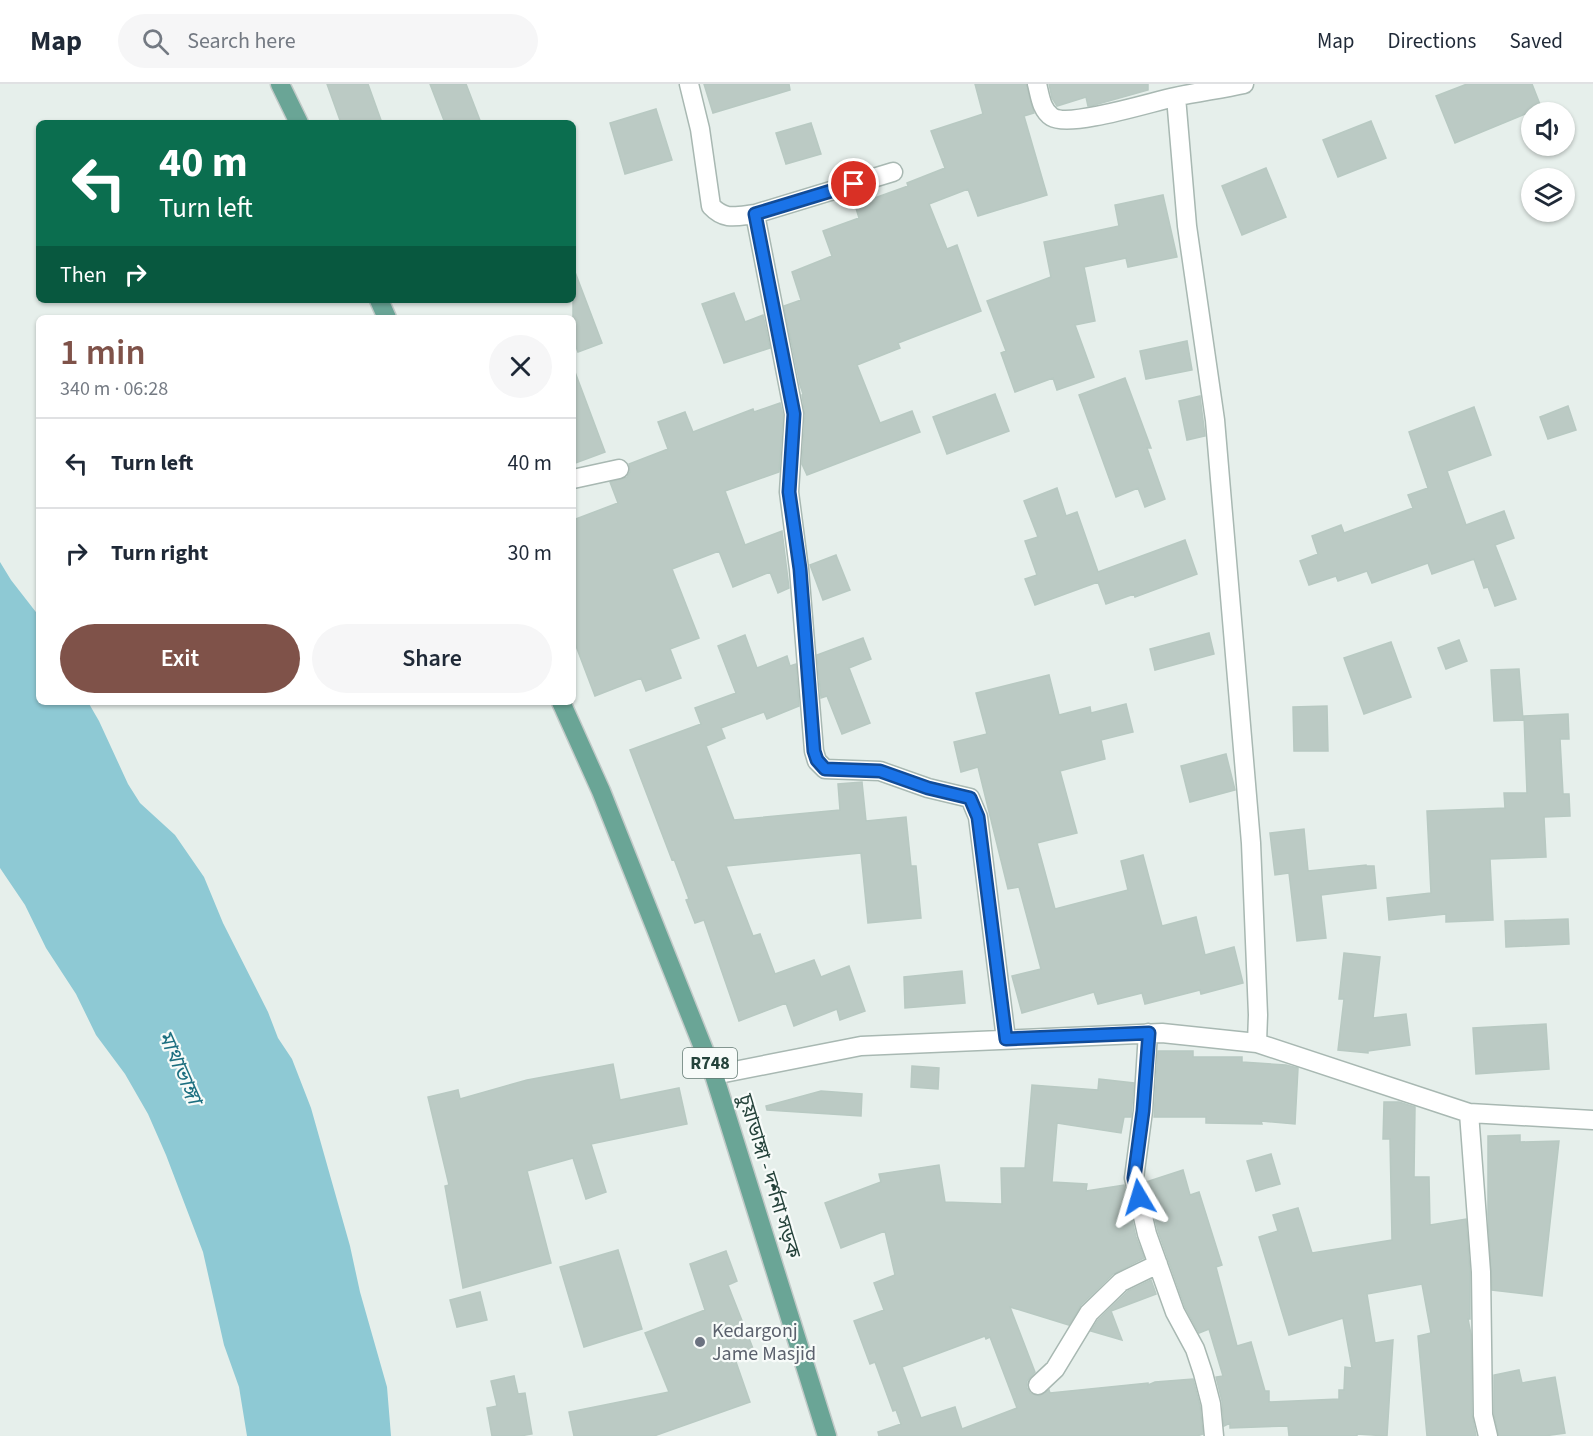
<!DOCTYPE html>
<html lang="en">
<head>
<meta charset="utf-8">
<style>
	:root { --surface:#fff; --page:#f6f6f7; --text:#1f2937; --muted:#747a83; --line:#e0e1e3; --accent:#7f5249 }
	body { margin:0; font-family:"Source Sans 3","Noto Sans Bengali",sans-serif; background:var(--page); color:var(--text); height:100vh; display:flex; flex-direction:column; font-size:22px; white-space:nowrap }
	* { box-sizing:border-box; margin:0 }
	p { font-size:20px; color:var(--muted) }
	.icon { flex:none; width:33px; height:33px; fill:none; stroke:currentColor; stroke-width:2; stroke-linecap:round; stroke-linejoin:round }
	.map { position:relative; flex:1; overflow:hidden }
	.panel { position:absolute; left:36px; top:231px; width:540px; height:390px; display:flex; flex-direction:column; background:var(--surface); border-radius:9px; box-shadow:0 2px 4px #0004 }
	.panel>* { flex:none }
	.guide { position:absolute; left:36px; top:36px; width:540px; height:183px; border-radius:9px; box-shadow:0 2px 4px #0004; background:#0b6e4f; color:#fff; overflow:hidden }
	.buttons { position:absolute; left:1521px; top:18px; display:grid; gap:12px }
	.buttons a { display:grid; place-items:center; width:54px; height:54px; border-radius:50%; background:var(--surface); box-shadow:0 2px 4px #0004; font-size:30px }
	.pin { position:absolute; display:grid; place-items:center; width:51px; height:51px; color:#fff; margin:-26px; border:3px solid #fff; border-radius:50%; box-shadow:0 2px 6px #0007 }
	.me { position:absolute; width:66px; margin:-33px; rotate:353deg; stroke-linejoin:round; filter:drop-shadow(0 0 4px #0008) }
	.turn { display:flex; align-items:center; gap:21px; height:126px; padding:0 24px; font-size:27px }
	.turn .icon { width:78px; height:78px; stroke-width:2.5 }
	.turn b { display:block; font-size:42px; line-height:51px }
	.then { display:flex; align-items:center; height:57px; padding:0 24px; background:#0003; gap:12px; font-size:22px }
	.round { display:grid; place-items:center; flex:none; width:63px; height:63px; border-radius:32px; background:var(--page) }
	.summary { display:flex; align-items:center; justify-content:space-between; height:102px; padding:0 24px }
	h1 { font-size:36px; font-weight:600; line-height:45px; color:var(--accent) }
	.action { display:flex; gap:12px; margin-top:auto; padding:12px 24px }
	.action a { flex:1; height:69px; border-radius:36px; background:var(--accent); color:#fff; font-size:24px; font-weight:600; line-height:69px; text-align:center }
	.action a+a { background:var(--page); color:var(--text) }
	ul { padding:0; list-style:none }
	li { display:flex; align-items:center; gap:18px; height:90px; padding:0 24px; border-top:2px solid var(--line) }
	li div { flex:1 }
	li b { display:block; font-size:22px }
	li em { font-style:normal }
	header { display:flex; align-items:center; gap:36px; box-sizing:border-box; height:84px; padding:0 30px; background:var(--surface); border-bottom:2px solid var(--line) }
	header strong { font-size:28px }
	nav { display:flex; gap:33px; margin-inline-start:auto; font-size:21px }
	.search { width:420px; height:54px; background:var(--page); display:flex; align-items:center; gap:15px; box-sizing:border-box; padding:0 21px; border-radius:33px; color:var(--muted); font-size:22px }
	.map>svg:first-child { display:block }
</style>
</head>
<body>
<header>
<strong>Map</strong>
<div class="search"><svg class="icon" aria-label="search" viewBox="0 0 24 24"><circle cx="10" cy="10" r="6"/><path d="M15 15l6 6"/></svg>Search here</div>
<nav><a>Map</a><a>Directions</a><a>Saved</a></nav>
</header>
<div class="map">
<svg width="1593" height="1352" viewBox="0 0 1593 1352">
	<rect width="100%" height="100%" fill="#e6efeb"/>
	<path fill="#8ec9d4" d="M0 478 11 496 39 532V618H88L99 637 128 700 140 719 175 751 204 793 223 839 268 928 278 954 292 975 311 1024 350 1162 360 1208 387 1303 391 1352H247L239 1303 224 1261 203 1168 166 1071 148 1030 125 990 96 951 76 910 46 864 25 821 0 784Z"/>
	<path fill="#bbcac4" stroke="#b8c9c2" stroke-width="1.5" fill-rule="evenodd" d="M327 0H368L382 39H341Z
		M430 0H466L481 39H445Z
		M704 0H789L790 6 713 29Z
		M975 0H1026L1034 29 1024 32 1047 111 978 132 968 105 929 120 947 165 957 161 981 227 898 259 900 264 857 281 880 339 912 327 920 348 807 391 802 380 805 331 802 311 803 310 800 301 784 222 801 216 792 188 832 172 823 147 859 134 855 121 908 102 907 99 945 84 931 47 983 30Z
		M1049 0H1148V6L1091 22H1088L1086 13 1057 22 1052 14Z
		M1467 0H1532L1543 28H1530L1455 59 1436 12Z
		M656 25 672 76 625 90 610 39Z
		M1371 37 1386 74 1338 93 1323 56Z
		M811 39 821 70 786 80 776 49Z
		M1266 84 1286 133 1242 151 1222 102Z
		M1163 111 1177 173 1128 183 1126 174 1084 183 1095 237 1075 241 1094 293 1057 306 1053 294 1015 308 1001 269 1006 267 987 217 1051 193 1044 158 1119 142 1115 121Z
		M573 188H575L602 259 578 268 573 255Z
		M734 209 745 238 763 231 770 264 724 279 702 220Z
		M1187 257 1192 286 1146 295 1140 267Z
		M575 288 605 368 573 380V289Z
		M1125 294 1151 364H1147L1165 415 1145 423 1138 404 1116 413 1079 311Z
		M995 310 1009 347 947 370 933 333Z
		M1200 312 1205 352 1187 356 1179 317Z
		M780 319 783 331 779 388 725 407 745 461 782 447 789 504 778 509 770 488 733 503 719 467 672 485 699 554 670 565 681 594 646 607 641 594 595 612 573 554V436L618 419 610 398 627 393 630 388 629 380 668 365 658 338 685 328 693 348 753 325 754 328Z
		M1568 322 1576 346 1548 355 1540 333Z
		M1474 323 1491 371 1447 387 1466 441 1504 427 1514 454 1495 461 1516 515 1495 522 1488 503 1484 504 1474 475 1432 490 1428 479 1372 499 1367 487 1338 497 1336 492 1309 501 1300 477 1318 470 1312 452 1341 441 1344 449 1413 424 1408 411 1428 404 1409 348Z
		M1057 404 1066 432 1077 428 1098 488 1185 456 1197 490 1135 513 1134 510 1106 520 1098 498 1035 521 1025 495 1037 491 1025 457 1038 453 1024 417Z
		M836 471 850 506 823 516 810 481Z
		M1209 549 1214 570 1155 586 1150 565Z
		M745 551 757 584 787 572 790 582 796 580 799 622 767 635 764 628 721 644 725 654 706 662 734 736 840 726 838 700 862 698 866 737 906 733 911 782H916L921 834 868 839 861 769 726 782 753 852 760 850 775 890 814 876 821 893 849 882 865 927 840 936 837 925 794 942 786 919 739 937 704 836 695 839 686 816 689 815 674 775 672 776 630 666 701 640 695 624 736 609 718 562Z
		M863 554 871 575 849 584 870 639 842 650 827 612 821 614 817 571Z
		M1459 556 1467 577 1446 585 1438 564Z
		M1391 558 1411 613 1364 630 1344 574Z
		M1519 585 1523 636 1494 637 1491 586Z
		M1049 591 1059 631 1090 623 1091 629 1126 620 1133 648 1101 656 1105 675 1060 687 1077 749 1037 759 1055 825 1128 806 1121 777 1143 771 1162 842 1196 833 1205 871 1234 863 1243 899 1201 910 1200 906 1145 920 1142 909 1098 920 1094 908 1022 929 1012 892 1041 885 1019 803 1008 805 978 683 961 688 954 658 987 650 976 609Z
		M1327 622 1328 667H1294L1293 623Z
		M1568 630 1569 655H1560L1563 710H1569L1570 732 1544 733 1546 773 1490 775 1493 836 1446 838V830L1389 836 1387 814 1431 809 1427 727 1505 724 1504 709H1527L1524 632Z
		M1226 670 1235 706 1190 718 1181 682Z
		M1304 745 1308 787 1366 781V782H1374L1376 804 1321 811 1326 854 1297 857 1289 789 1275 791 1270 749Z
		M1568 835 1569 860 1506 863 1505 837Z
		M1344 869 1380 873 1373 934 1406 930 1410 961 1368 967V969L1338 966 1344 915H1339Z
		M962 887 965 919 905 924 904 893Z
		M1546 940 1549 985 1476 990 1473 944Z
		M1158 967H1193V973H1242V978L1286 981 1298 984 1295 1040 1261 1037 1262 1040 1206 1039V1033H1154Z
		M613 980 620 1016 679 1004 687 1040 591 1060 606 1108 586 1115 573 1074 527 1087 551 1179 463 1204 445 1102 449 1101 428 1013 458 1006 460 1015 527 996Z
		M912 982 939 984 938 1005 911 1003Z
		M1099 995 1134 999 1131 1033H1124L1121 1049 1057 1039 1052 1098 1087 1100 1086 1107 1124 1101 1136 1153 1144 1174 1113 1190 1081 1221 1069 1241 1010 1223 1035 1288 1027 1297V1304L1030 1309 1040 1312 1049 1306 1050 1309 1148 1299V1301L1155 1298 1193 1295 1200 1322 1203 1350 1197 1352H879L878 1348 901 1340 896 1326 893 1327 875 1278 870 1280 854 1237 884 1226 874 1199 895 1191 885 1147 841 1164 825 1119 881 1098 879 1090 939 1081 945 1118 1002 1120 1001 1084H1025L1032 1001 1098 1006ZM985 1252 986 1255 990 1253 1017 1324 962 1345 955 1323 921 1334 902 1283Z
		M821 1007 862 1010 861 1032 767 1026 766 1022Z
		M1384 1018H1399L1415 1023 1414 1093H1429L1430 1141 1466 1135 1470 1188V1235H1468L1471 1250 1472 1331 1476 1352H1427L1418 1252 1431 1249 1422 1200 1367 1210 1375 1259 1393 1256 1387 1352 1357 1350V1352H1289L1288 1342 1230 1344V1339L1224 1342 1222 1317 1216 1293 1223 1292 1209 1245 1199 1249 1185 1223 1158 1147 1146 1098 1183 1086 1190 1111 1199 1108 1222 1181 1216 1183 1237 1262 1251 1258 1265 1307H1269V1318L1339 1315V1306H1344L1345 1283 1352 1284 1343 1234 1289 1251 1259 1153 1278 1147 1273 1131 1298 1124 1312 1169 1392 1156 1390 1055H1383Z
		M1520 1051V1058L1559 1057 1542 1212 1492 1206 1488 1131V1052Z
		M1271 1070 1280 1100 1256 1107 1247 1077Z
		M618 1166 642 1245 584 1263 560 1183Z
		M726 1167 737 1197 728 1201 754 1267 735 1275 750 1318 654 1352H574L569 1328 669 1308 645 1249 705 1226 690 1180Z
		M1151 1196 1156 1210 1111 1227 1122 1256 1091 1247 1098 1236 1128 1207Z
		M480 1208 487 1236 457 1243 450 1216Z
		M1519 1286 1522 1299 1555 1293 1565 1349 1544 1352H1499L1494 1330V1291Z
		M514 1292 518 1310 525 1309 532 1350 520 1352H492L487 1324 497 1322 491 1297Z"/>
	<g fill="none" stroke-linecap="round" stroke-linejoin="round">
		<g stroke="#a8b8b2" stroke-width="21">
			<path id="street" d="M689 0 700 45 711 122C725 137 737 132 755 130
				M1037 0C1040 11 1041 26 1052 33 1070 44 1151 18 1175 13 1198 8 1221 5 1244 0
				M1176 13 1187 142 1215 336 1251 759 1258 931 1257 959
				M893 88 755 130 794 330 789 408 799 485 814 667 817 677 825 685 880 687 928 704 970 714 978 733 1006 955
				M573 395 619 385
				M1148 949 1143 1027 1134 1094 1147 1150 1175 1228 1195 1265 1203 1289 1211 1320 1214 1352
				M714 991 861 962 1162 949 1257 959 1469 1029 1593 1036
				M1469 1029 1481 1188 1483 1331 1488 1352
				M1038 1301 1055 1285 1089 1229 1121 1198 1158 1180"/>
		</g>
		<g stroke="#c2cac8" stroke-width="21">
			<path id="primary" d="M280 0 299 39
				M379 216 387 234
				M561 618 601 707 714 991 827 1352"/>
		</g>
		<use href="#street" stroke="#fff" stroke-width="18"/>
		<use href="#primary" stroke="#6aa596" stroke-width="18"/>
	</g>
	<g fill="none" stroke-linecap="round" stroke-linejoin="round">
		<g stroke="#114b97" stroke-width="15">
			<path id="route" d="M854 100 755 130 794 330 789 408 800 485 814 667 817 676 825 685 880 687 928 704 970 714 978 733 1006 955 1149 949 1143 1027 1134 1094 1139 1113"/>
		</g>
		<use href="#route" stroke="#1a73e8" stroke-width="10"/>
	</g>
	<circle fill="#6b7280" stroke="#f7fbf9" stroke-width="2" cx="700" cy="1258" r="6"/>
	<g text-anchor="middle" stroke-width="4.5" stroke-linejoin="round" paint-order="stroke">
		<rect fill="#f7fbf9" stroke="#637a73" stroke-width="1.5" x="683" y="964" width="54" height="30" rx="4.5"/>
		<g font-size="18" font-weight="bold" fill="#24423a">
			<text x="710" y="985">R748</text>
		</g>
		<g font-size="20" fill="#24423a" stroke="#f7fbf9">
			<text transform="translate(770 1092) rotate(73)" y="7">চুয়াডাঙ্গা - দর্শনা সড়ক</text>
		</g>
		<g font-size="20" fill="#5b616d" stroke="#f7fbf9" text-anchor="start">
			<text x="712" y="1253">Kedargonj<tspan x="712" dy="23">Jame Masjid</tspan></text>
		</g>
		<g font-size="21" font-style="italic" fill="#1c6f80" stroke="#f7fbf9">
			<text transform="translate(180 983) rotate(66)" y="7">মাথাভাঙ্গা</text>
		</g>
	</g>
</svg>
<div class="buttons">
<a><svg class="icon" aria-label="sound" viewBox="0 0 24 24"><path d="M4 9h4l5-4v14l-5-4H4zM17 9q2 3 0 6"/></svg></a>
<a><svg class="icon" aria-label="layers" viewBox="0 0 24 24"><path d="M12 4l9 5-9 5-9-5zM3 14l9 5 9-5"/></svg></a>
</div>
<div class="pin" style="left:854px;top:100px;background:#d93025"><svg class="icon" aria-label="arrive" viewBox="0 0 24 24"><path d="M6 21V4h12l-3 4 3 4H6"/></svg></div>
<svg class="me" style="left:1139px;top:1113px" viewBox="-20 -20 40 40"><path d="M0-17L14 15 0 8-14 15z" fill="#1a73e8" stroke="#fff" stroke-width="4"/></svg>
<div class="guide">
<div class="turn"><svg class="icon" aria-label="left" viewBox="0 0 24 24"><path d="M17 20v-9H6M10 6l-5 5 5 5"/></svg><div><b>40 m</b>Turn left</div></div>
<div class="then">Then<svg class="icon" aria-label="right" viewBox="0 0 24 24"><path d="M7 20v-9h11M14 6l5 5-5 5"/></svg></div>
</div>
<section class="panel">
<div class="summary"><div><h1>1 min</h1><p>340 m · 06:28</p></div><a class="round"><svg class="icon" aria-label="close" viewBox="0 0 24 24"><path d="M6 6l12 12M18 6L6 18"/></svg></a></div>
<ul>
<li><svg class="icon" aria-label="left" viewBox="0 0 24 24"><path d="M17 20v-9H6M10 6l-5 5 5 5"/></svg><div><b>Turn left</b></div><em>40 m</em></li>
<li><svg class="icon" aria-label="right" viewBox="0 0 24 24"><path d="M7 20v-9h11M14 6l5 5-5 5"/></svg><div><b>Turn right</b></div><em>30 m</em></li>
</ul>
<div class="action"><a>Exit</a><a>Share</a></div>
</section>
</div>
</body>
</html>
